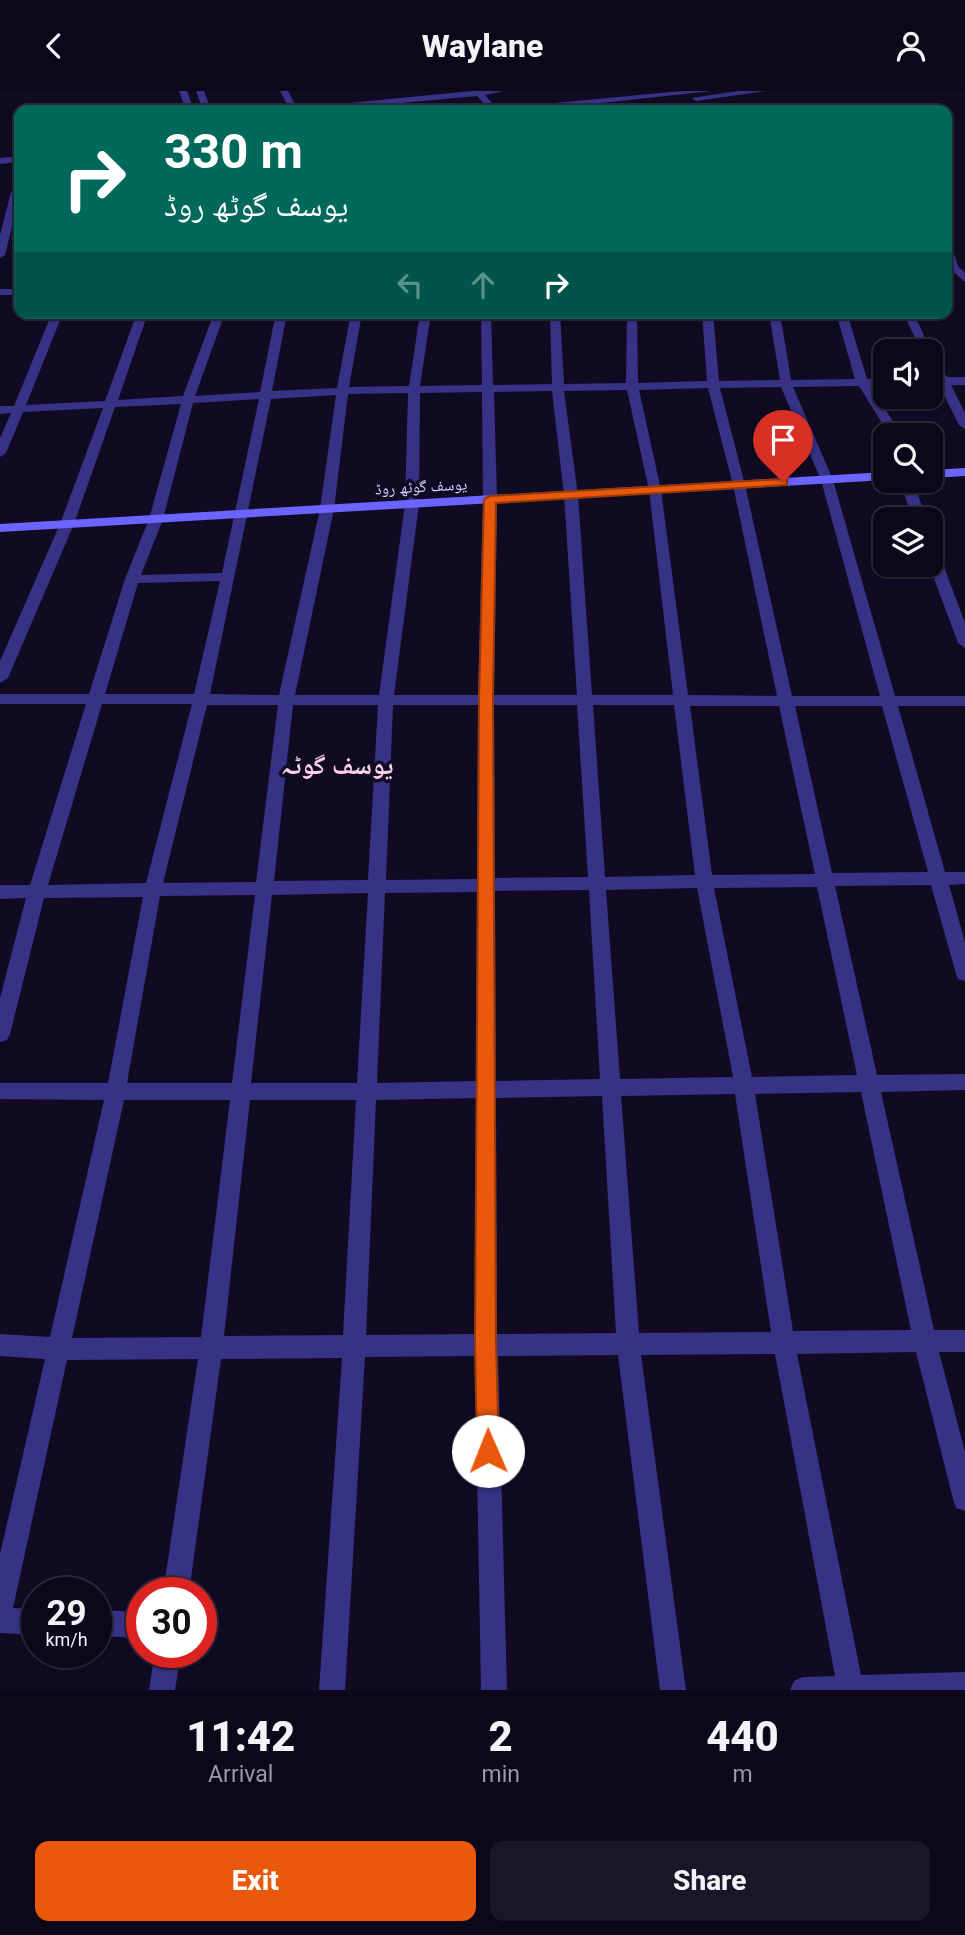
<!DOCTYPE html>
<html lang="en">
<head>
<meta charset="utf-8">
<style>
	:root { --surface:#0c081a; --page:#1a1627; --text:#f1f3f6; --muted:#9a9aa2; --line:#2c2939; --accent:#ea580c }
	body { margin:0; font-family:Roboto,"Noto Naskh Arabic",sans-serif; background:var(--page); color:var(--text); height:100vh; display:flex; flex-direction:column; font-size:26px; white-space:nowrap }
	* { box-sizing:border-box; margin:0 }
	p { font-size:23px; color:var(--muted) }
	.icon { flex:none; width:38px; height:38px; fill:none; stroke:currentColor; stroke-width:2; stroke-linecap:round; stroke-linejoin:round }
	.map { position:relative; height:1599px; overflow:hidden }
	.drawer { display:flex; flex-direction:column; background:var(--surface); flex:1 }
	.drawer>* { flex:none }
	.hud { position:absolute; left:14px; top:14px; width:938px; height:214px; border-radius:14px; box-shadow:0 2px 5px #0004,0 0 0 2px var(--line); background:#00695c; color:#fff; overflow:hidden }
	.buttons { position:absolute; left:873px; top:248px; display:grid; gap:14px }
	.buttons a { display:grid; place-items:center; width:70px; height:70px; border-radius:14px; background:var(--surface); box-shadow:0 2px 5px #0004,0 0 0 2px var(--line); font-size:35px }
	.speed { position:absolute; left:21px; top:1486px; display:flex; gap:14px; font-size:35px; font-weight:700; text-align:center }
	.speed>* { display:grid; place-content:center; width:91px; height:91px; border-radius:50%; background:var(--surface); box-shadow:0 2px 5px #0004,0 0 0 2px var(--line); line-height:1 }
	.speed small { font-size:18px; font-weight:400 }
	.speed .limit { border:10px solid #d22; background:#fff; color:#111 }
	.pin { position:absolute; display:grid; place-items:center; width:60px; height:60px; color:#fff; margin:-72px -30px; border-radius:50% 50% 50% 0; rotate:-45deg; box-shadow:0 0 7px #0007 }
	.pin .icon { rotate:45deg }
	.me { position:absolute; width:77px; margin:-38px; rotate:359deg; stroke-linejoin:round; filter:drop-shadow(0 0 5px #0008) }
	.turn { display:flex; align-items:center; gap:24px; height:147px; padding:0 35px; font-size:32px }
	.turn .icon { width:91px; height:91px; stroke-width:2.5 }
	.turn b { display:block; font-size:49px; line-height:60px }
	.lanes { display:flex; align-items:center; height:66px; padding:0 35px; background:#0003; justify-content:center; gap:35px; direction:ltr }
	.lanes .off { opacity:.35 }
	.eta { display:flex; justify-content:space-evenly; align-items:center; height:119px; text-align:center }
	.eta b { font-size:42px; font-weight:800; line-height:49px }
	.button { display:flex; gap:14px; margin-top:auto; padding:14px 35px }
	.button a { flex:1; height:80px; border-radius:14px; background:var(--accent); color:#fff; font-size:28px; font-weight:800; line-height:80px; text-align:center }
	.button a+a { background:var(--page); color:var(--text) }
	header { display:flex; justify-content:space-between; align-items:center; height:91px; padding:0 35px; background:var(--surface); font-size:32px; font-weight:800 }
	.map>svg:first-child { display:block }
</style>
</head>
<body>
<header><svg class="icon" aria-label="back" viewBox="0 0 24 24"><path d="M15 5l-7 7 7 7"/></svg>Waylane<svg class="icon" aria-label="person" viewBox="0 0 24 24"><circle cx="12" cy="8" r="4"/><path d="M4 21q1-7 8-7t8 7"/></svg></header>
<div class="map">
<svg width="965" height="1599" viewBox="0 0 965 1599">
	<rect width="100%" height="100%" fill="#100b23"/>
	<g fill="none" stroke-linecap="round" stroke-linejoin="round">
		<path fill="#373286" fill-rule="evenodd" d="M179 0H187L194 19H186Z
			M196 0H204L211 19H203Z
			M280 0H288L297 17 473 0H504L485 4 498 19H490L477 5 324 19H290Z
			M682 0H712L536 19H508L512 16Z
			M738 0H766L696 10 692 7Z
			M19 65V71L0 73V67Z
			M16 98 19 99V107L5 164 0 167V144L11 101Z
			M947 153 952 156 958 175 965 182V191L948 176Z
			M0 198H19V204H0Z
			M52 222H63L26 314 105 310 137 222H148L118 309 183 305 214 222H225L195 305 260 301 276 222H287L272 300 337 297 351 222H362L349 296 409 295 420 222H431L420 295 482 294 481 222H491L493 294 552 293 550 222H560L564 293 626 292 627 222H637L638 292 707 290 702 222H713L719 290 780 289 769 222H780L791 289 855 288 836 222H847L867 288 886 287V295H870L894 332 898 345H886L882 332 859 295 793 296 833 389 895 605H965V615H898L945 781H965V793L949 794 965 851V890L958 888 956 883 931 794 835 795 877 984 965 983V999L881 1001 934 1239H965V1261H939L965 1361V1420L956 1417 953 1408 916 1261 797 1263 861 1584 965 1581V1599H790L794 1590 803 1586 835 1585 775 1263 641 1264 686 1599H660L618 1264 498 1265 507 1599H481L475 1265 365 1266 345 1599H319L342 1267 221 1268 189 1502H163L198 1268 67 1269 13 1517 37 1518V1544L0 1542V1463L45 1268 0 1265V1243L50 1246 104 1009 0 1008V992H108L143 806 44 807 10 943 7 949 0 951V907L26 807 0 808V794H30L86 613H0V603H89L125 488 149 428 181 313 115 316 74 433 8 587 0 592V570L60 433 103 317 23 321 6 362 0 366V347L11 322 0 323V315H14ZM781 296 821 389 880 605H792L745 394 720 297ZM708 297 733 394 777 605 688 604 661 399 639 299ZM627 299 649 399 673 604H592L578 404 564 300ZM552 300 564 404 577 604H494L497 408 494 301ZM482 301 483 408 478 604H394L419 413 420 302ZM408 302 405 413 379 604H295L334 418 348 303ZM336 304 320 418 279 604 210 603 271 308ZM259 308 222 482 141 484 163 428 193 312ZM220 490 194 603H105L138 492ZM102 613H192L146 792 48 794ZM207 614H278L256 791 163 792ZM293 614H378L368 789 274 790ZM393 614H478L477 788 386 789ZM494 614H577L588 786 495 787ZM593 614H674L695 784 605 786ZM690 615H779L815 783 712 784ZM795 615H882L928 781 832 782ZM817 796 857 984 752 986 714 797ZM697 797 733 986 620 988 606 799ZM589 799 600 988 496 990 495 800ZM477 801 476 990 377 992 385 802ZM368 802 357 992H251L272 804ZM255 804 232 992H127L160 805ZM861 1001 911 1239 793 1240 755 1003ZM735 1003 771 1241 639 1242 621 1005ZM602 1005 616 1242 497 1243 496 1007ZM476 1007 475 1243 366 1244 376 1009ZM124 1009H230L201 1246 72 1247ZM250 1009H356L343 1244 224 1245Z
			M903 222H914L932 263 947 286H965V294H951L965 322V338L959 334 939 294 931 293V287L935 286 931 278V261H922Z
			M900 390H913L927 429H913Z
			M931 456 938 460 965 532V557L958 552 929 474Z
			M96 1519 142 1521V1547L96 1545Z
			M155 1561H181L175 1599H149Z"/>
		<path fill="#6b64ff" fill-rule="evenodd" d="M965 377V385L931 387V379Z
			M886 381V389L0 441V433Z"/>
	</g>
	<path fill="#ea580c" stroke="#983908" stroke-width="2" d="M783 388 787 389V394L496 412 493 608 496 1254 499 1360 496 1368 488 1371 481 1368 477 1360 475 1254 479 608 484 408 490 405Z"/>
	<g text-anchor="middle" stroke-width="7" stroke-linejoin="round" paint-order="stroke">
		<g font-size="16" fill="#d4cdff" stroke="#100b23">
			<text transform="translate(421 395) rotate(-3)" y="6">یوسف گوٹھ روڈ</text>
		</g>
		<g font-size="26" font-weight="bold" fill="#ffcfec" stroke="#100b23">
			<text x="337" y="683">یوسف گوٹہ</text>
		</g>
	</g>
</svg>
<div class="buttons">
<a><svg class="icon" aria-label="sound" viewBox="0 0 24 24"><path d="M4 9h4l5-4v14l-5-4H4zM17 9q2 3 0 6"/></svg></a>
<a><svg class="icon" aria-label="search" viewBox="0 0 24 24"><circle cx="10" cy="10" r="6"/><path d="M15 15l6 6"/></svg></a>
<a><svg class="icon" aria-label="layers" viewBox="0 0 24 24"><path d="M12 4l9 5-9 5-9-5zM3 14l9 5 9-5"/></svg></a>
</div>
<div class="speed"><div>29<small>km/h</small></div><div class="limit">30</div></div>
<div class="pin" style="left:783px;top:391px;background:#d93025"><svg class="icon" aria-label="arrive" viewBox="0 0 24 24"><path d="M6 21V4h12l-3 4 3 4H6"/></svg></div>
<svg class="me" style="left:488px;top:1360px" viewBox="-20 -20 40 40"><circle r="19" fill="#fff"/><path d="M0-13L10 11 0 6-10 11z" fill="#ea580c"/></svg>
<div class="hud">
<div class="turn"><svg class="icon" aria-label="right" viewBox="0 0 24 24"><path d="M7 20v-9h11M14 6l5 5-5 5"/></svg><div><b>330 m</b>یوسف گوٹھ روڈ</div></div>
<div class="lanes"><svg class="icon off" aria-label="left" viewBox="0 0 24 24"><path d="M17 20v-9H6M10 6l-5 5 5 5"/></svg><svg class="icon off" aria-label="ahead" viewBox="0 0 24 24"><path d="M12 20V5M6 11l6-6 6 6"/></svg><svg class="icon" aria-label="right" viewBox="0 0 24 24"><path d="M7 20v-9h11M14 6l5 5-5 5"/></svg></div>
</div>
</div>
<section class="drawer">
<div class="eta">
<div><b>11:42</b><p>Arrival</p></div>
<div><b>2</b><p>min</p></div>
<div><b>440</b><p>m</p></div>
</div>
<div class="button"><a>Exit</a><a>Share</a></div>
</section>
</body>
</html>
